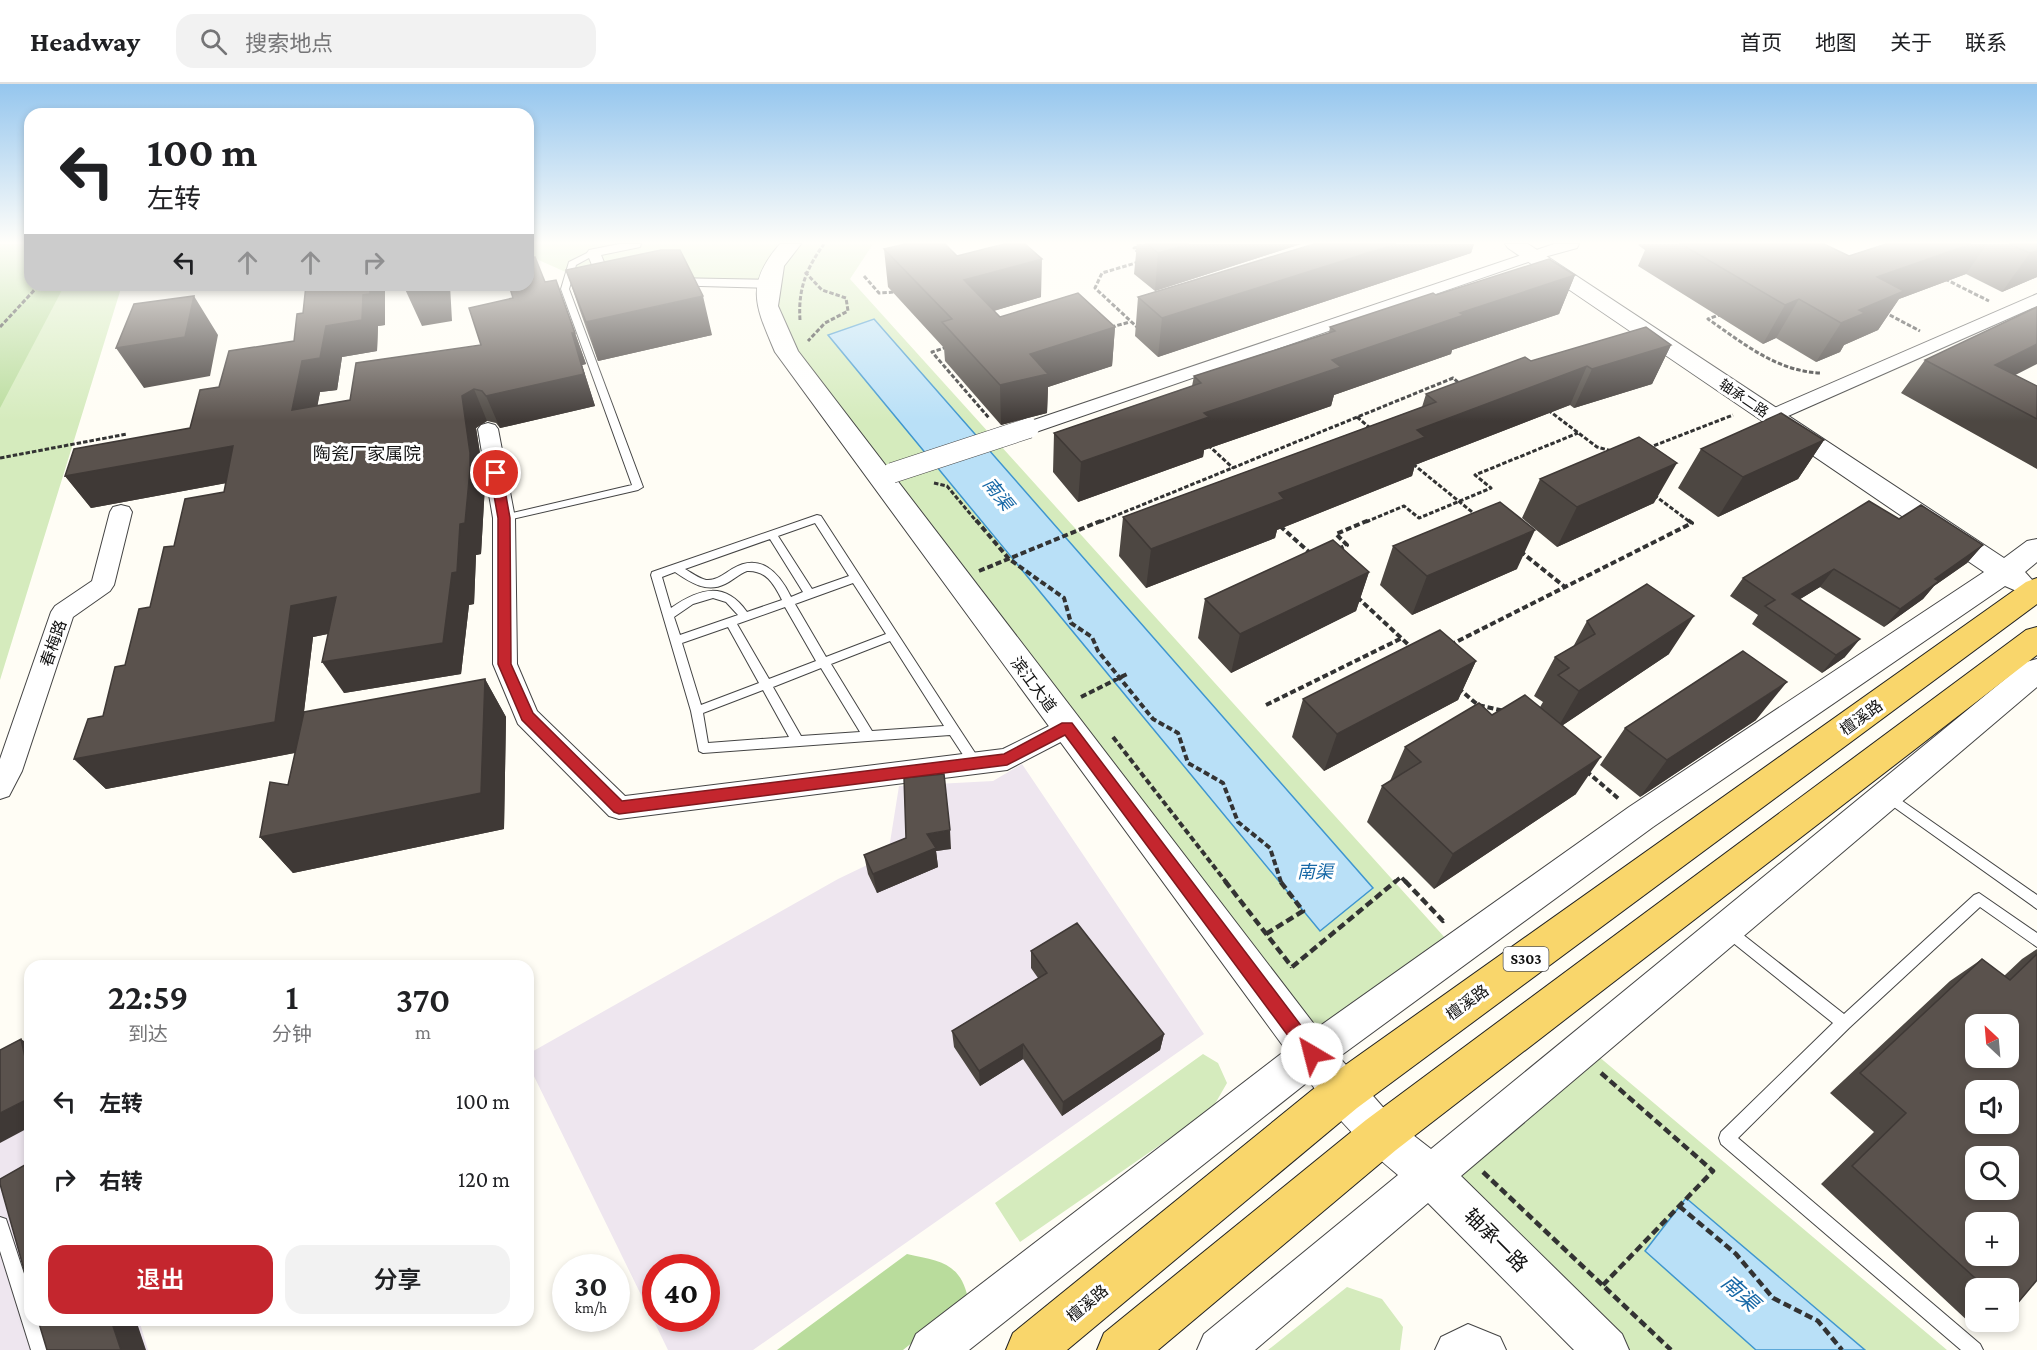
<!DOCTYPE html>
<html lang="zh">
<head>
<meta charset="utf-8">
<style>
	:root { --surface:#fff; --page:#f2f2f2; --text:#202124; --muted:#757577; --line:#e0e0e0; --accent:#c4262e }
	body { margin:0; font-family:"Crimson Pro","Noto Sans SC",serif; background:var(--page); color:var(--text); height:100vh; display:flex; flex-direction:column; font-size:22px; white-space:nowrap }
	* { box-sizing:border-box; margin:0 }
	p { font-size:20px; color:var(--muted) }
	.icon { flex:none; width:33px; height:33px; fill:none; stroke:currentColor; stroke-width:2; stroke-linecap:round; stroke-linejoin:round }
	.map { position:relative; flex:1; overflow:hidden }
	.side { position:absolute; left:24px; top:876px; width:510px; height:366px; display:flex; flex-direction:column; background:var(--surface); border-radius:18px; box-shadow:0 3px 9px #0003 }
	.side>* { flex:none }
	.banner { position:absolute; left:24px; top:24px; width:510px; height:183px; border-radius:18px; box-shadow:0 3px 9px #0003; background:#fff; color:var(--text); overflow:hidden }
	.needle { width:39px; rotate:334deg }
	.tools { position:absolute; left:1965px; top:930px; display:grid; gap:12px }
	.tools a { display:grid; place-items:center; width:54px; height:54px; border-radius:12px; background:var(--surface); box-shadow:0 3px 9px #0003; font-size:30px }
	.speed { position:absolute; left:552px; top:1170px; display:flex; gap:12px; font-size:30px; font-weight:700; text-align:center }
	.speed>* { display:grid; place-content:center; width:78px; height:78px; border-radius:50%; background:var(--surface); box-shadow:0 3px 9px #0003; line-height:1 }
	.speed small { font-size:15px; font-weight:400 }
	.speed .limit { border:9px solid #d22; background:#fff; color:#111 }
	.pin { position:absolute; display:grid; place-items:center; width:51px; height:51px; color:#fff; margin:-26px; border:3px solid #fff; border-radius:50%; box-shadow:0 2px 6px #0007 }
	.me { position:absolute; width:66px; margin:-33px; rotate:323deg; stroke-linejoin:round; filter:drop-shadow(0 0 4px #0008) }
	.turn { display:flex; align-items:center; gap:21px; height:126px; padding:0 24px; font-size:27px }
	.turn .icon { width:78px; height:78px; stroke-width:2.5 }
	.turn b { display:block; font-size:42px; line-height:51px }
	.lanes { display:flex; align-items:center; height:57px; padding:0 24px; background:#0003; justify-content:center; gap:30px; direction:ltr }
	.lanes .off { opacity:.35 }
	.eta { display:flex; justify-content:space-evenly; align-items:center; height:102px; text-align:center }
	.eta b { font-size:36px; font-weight:600; line-height:42px }
	.action { display:flex; gap:12px; margin-top:auto; padding:12px 24px }
	.action a { flex:1; height:69px; border-radius:18px; background:var(--accent); color:#fff; font-size:24px; font-weight:600; line-height:69px; text-align:center }
	.action a+a { background:var(--page); color:var(--text) }
	ul { padding:0; list-style:none }
	li { display:flex; align-items:center; gap:18px; height:78px; padding:0 24px }
	li div { flex:1 }
	li b { display:block; font-size:22px }
	li em { font-style:normal }
	header { display:flex; align-items:center; gap:36px; box-sizing:border-box; height:84px; padding:0 30px; background:var(--surface); border-bottom:2px solid var(--line) }
	header strong { font-size:28px }
	nav { display:flex; gap:33px; margin-inline-start:auto; font-size:21px }
	.search { width:420px; height:54px; background:var(--page); display:flex; align-items:center; gap:15px; box-sizing:border-box; padding:0 21px; border-radius:18px; color:var(--muted); font-size:22px }
	.map>svg:first-child { display:block }
</style>
</head>
<body>
<header>
<strong>Headway</strong>
<div class="search"><svg class="icon" aria-label="search" viewBox="0 0 24 24"><circle cx="10" cy="10" r="6"/><path d="M15 15l6 6"/></svg>搜索地点</div>
<nav><a>首页</a><a>地图</a><a>关于</a><a>联系</a></nav>
</header>
<div class="map">
<svg width="2037" height="1266" viewBox="0 0 2037 1266">
	<rect width="100%" height="100%" fill="#fffdf5"/>
	<path fill="#eee6ef" fill-rule="evenodd" d="M1022 680 1204 950 753 1266H668L528 980V970L838 795 888 771 899 702 993 697ZM656 1184H706V1234H656Z
		M30 968V1236H139L148 1266H0V984Z"/>
	<path fill="#d5ebbd" d="M0 160H30V201H122L0 596Z
		M528 160H873L850 195 1456 866 1312 970 787 268 770 200 570 190 532 173 528 169Z
		M1585 961 1947 1266H1606L1429 1090Z
		M1203 970 1218 979 1227 999 1212 1025 1020 1158 995 1119Z
		M1347 1203 1382 1215 1403 1243 1400 1266H1268Z"/>
	<path fill="#b9dc9c" d="M0 160H30V201H59L62 206 0 324Z
		M907 1170C939 1177 960 1178 968 1214L903 1266H777Z"/>
	<path fill="#b9e0f7" stroke="#3f96cf" stroke-width="1.5" d="M874 235 1373 804 1320 847 828 251Z
		M1686 1114 1865 1266H1756L1645 1167Z"/>
	<g fill="none" stroke-linecap="round" stroke-linejoin="round">
		<g stroke="#444" stroke-width="2">
			<path id="service" d="M591 167 598 169 576 181 569 205 643 403 638 406 504 437 500 436 499 434 504 431 632 401 561 205 569 178Z
				M817 431 821 432 958 643 979 675 981 679 979 683H971L950 651 703 669 699 667 691 627 651 491 652 488ZM815 439 849 492 812 505 778 452ZM770 455 803 508 791 513C779 488 760 468 732 485 724 490 716 497 706 496 698 494 692 489 685 485ZM747 487C766 486 774 500 782 516L747 528C725 497 700 504 671 524L662 493 675 488C691 499 707 509 725 500 733 496 739 490 747 487ZM853 499 886 550 826 573 795 520ZM713 514 726 518 738 531 680 551 674 533 693 520ZM785 523 816 577 769 595 737 540ZM728 543 759 599 701 621 682 559ZM890 557 944 642 872 647 831 580ZM821 584 860 648 801 652 773 603ZM763 606 789 653 708 659 703 629Z
				M1888 707 2037 811V825L1884 716 1882 712 1884 708Z
				M1979 809 2037 849V863L1980 823 1849 944 1738 1054 1980 1260 1983 1266H1961L1721 1060 1719 1054 1721 1048 1833 939 1722 850 1720 846 1722 842 1727 840 1732 842 1844 930 1974 811Z
				M0 1133 6 1135 8 1141 30 1208V1236H40L49 1266H31L0 1167Z"/>
		</g>
		<g stroke="#444" stroke-width="2">
			<path id="pedestrian" d="M619 160H641L640 163 601 171 610 193 618 197 611 201 600 200 587 169 589 166Z
				M670 194 771 196 778 200 771 204 665 201 663 198Z"/>
		</g>
		<g stroke="#444" stroke-width="2">
			<path id="minor" d="M1554 160H1579L1577 164 1537 175 1036 348H1022L1019 344 1022 340Z
				M2037 210V222L1779 336H1765L1762 332 1765 328Z
				M488 339 495 341 498 345 515 434 517 580 537 627 625 712 1003 665 1067 633 1076 636 1080 643 1076 650 1007 686 619 735 609 732 518 640 493 580V434L478 345 481 341Z
				M121 421 129 423 132 428 114 501 110 507 73 533 22 687 9 712 0 715V675L51 528 55 522 92 497 110 428 113 423Z
				M1468 1240 1500 1253 1506 1266H1435L1441 1253Z"/>
		</g>
		<g stroke="#444" stroke-width="2">
			<path id="tertiary" d="M780 160H801L784 182 778 222 798 267 1317 944 1629 723 1984 488 1508 164 1505 160H1528L2004 474 2027 457 2037 455V478L2025 488 2035 499 2031 506 2021 509 2005 502 1653 743 1339 973 1395 1037 1431 1065 2026 578 2037 575V603L1461 1092 1622 1250 1629 1266H1574L1428 1119 1255 1266H1197L1204 1250 1398 1091C1364 1063 1335 1033 1309 997L969 1266H909L916 1250 1286 966 775 268C756 223 744 201 780 160Z"/>
		</g>
		<g stroke="#222" stroke-width="2">
			<path id="primary" d="M2037 494V520L1357 1024 1067 1266H1006L1013 1249 1327 994 2026 498Z
				M2037 543V571L1396 1066 1158 1266H1097L1104 1249 1366 1036 2026 546Z"/>
		</g>
		<path stroke="#333" stroke-width="3" stroke-dasharray="4.5 2" stroke-linecap="butt" d="M1139 169 1134 164 1149 160
			M1139 178 1102 189 1095 204 1137 243 1140 242
			M805 188 822 206 846 214 848 227 825 239 808 257
			M864 192 879 209 895 208
			M1945 195 1989 217
			M1884 228 1920 247
			M1722 230 1708 235C1743 259 1776 287 1820 289
			M800 236C798 205 806 185 824 160
			M0 243 39 201
			M1111 243 1130 238
			M947 263 932 268 989 334
			M1548 326 1597 363 1612 367
			M1357 333 1370 344
			M1208 361 1233 384
			M1648 364 1733 331
			M0 374 127 350
			M1413 380 1477 432
			M934 399 947 402 977 438
			M1654 411 1690 438
			M1100 438 1453 294 1460 300
			M1366 438 1404 422 1419 434 1491 404 1475 391 1578 349"/>
		<path stroke="#333" stroke-width="4" stroke-dasharray="6 3" stroke-linecap="butt" d="M976 436 1009 475 1064 514 1071 539 1092 553 1098 567 1153 635 1178 649 1188 679 1223 699 1238 738 1270 764 1281 798
			M1280 442 1310 469
			M1338 465 1347 461 1336 450 1369 436
			M1520 467 1565 503
			M979 487 1103 436
			M1357 513 1413 565
			M1450 561 1692 439 1688 436
			M1458 604 1478 621 1504 627
			M1081 613 1127 590
			M1266 621 1402 554
			M1113 653 1226 798
			M1586 687 1619 715
			M1395 798 1401 793 1406 798"/>
		<path stroke="#333" stroke-width="4.5" stroke-dasharray="8 4" stroke-linecap="butt" d="M1225 797 1292 883
			M1405 797 1443 837 1446 835
			M1266 850 1303 827 1280 797
			M1292 883 1396 797
			M1601 989 1713 1087 1603 1201
			M1483 1088 1671 1266
			M1679 1122 1736 1170 1773 1214 1818 1237 1842 1266"/>
		<use href="#service" fill="#fff" fill-rule="evenodd"/>
		<use href="#pedestrian" fill="#fff" fill-rule="evenodd"/>
		<use href="#minor" fill="#fff" fill-rule="evenodd"/>
		<use href="#tertiary" fill="#fff" fill-rule="evenodd"/>
		<use href="#primary" fill="#f9d66b" fill-rule="evenodd"/>
		<g stroke="#444" stroke-width="21" stroke-linecap="butt">
			<path id="minor-bridge" d="M892 389 1029 344"/>
		</g>
		<use href="#minor-bridge" stroke="#fff" stroke-width="20"/>
	</g>
	<path fill="#4d4742" d="M1137 160H1301L1155 207 1134 190Z
		M1314 160H1474L1471 169 1158 273 1135 252 1138 213Z
		M1639 160H1824L1849 172 1886 160H2037V193L2002 208 1966 190 1899 215 1878 246 1844 261 1840 268 1816 278 1776 254 1763 260 1638 182 1645 166 1638 161Z
		M884 165 957 172 1041 213 994 227 1000 233 1115 243 1112 282 1048 303 1047 329 1001 341 945 277 944 264 888 203Z
		M566 186 712 251 598 277 579 224Z
		M1575 191 1559 230 1452 266 1451 270 1334 311 1331 322 1204 366 1203 373 1078 418 1053 388 1054 349 1192 302 1194 292 1329 249 1330 243 1436 211Z
		M545 198 575 249 586 280 582 281 595 322 500 344 496 339 487 337 476 344 485 401 484 418 481 470 476 471 474 520 469 521 461 590 344 609 328 550 313 553 304 628 485 595 506 633 504 745 293 789 260 753 288 701 295 669 106 705 74 675 103 632 150 523 174 462 224 408 226 399 91 424 65 392 190 344 219 303 294 257 303 229 306 201H385V241L378 242 377 267 342 273 337 306 320 308 317 322 350 316 481 261 513 214Z
		M1671 261 1652 300 1574 324 1570 321 1415 381 1412 392 1277 446 1275 454 1146 504 1119 472 1123 433 1422 323 1426 310 1531 277Z
		M1925 276 2015 291 2037 302V385L1901 309Z
		M1824 356 1798 395 1718 433 1678 404 1701 365Z
		M1540 395 1654 419 1557 463 1522 434Z
		M1899 435 1983 461 1967 479 1934 502 1923 515 1884 543 1820 503 1800 515 1845 573 1822 589 1752 540 1758 531 1730 512 1743 494Z
		M1393 462 1517 485 1412 531 1380 501Z
		M1369 488 1356 527 1231 589 1198 554 1205 515Z
		M1587 537 1669 570 1563 641 1576 710 1434 805 1367 738 1382 702 1390 697 1405 663 1492 631 1540 623 1543 618 1534 612 1555 573 1573 563Z
		M1476 577 1458 616 1324 687 1292 653 1303 615Z
		M1756 636 1640 713 1600 681 1625 644Z
		M951 765 936 767 938 783 877 809 868 790 864 771Z
		M2037 865V1196L2011 1227H2008V1204H1976V1238H1977L1971 1240 1821 1100 1874 1048 1830 1009 1950 897 1982 875 2004 892 2022 875Z
		M1031 867 1164 950 1160 966 1062 1032 1023 975 980 1002 954 963 952 947 1038 894 1031 884Z"/>
	<path fill="#3f3936" d="M1189 160H1301L1155 207 1158 169Z
		M1396 160H1474L1471 169 1158 273 1162 234Z
		M1971 160H1987L1966 190 1899 215 1878 246 1844 261 1840 268 1816 278 1841 239 1877 193Z
		M2037 167V193L2002 208 2030 169Z
		M1042 175 1041 213 965 235 964 196Z
		M1575 191 1559 230 1452 266 1451 270 1334 311 1331 322 1204 366 1203 373 1078 418 1081 378 1332 276 1460 229Z
		M370 201H385V241L378 242 377 267 342 273 337 306 320 308 311 358 292 326 302 277 326 242Z
		M417 201H450L452 237 422 242 404 203Z
		M194 212 218 251 210 292 144 304 116 264Z
		M703 212 712 251 598 277 586 238Z
		M1799 215 1776 254 1763 260 1785 221Z
		M1115 243 1112 282 1048 303 1047 329 1001 341 1000 301 1030 270Z
		M572 249H575L586 280 582 281 595 322 500 344 486 312Z
		M2037 260V280L1984 307 1995 281Z
		M1671 261 1652 300 1574 324 1592 285Z
		M1587 282 1570 321 1415 381 1412 392 1277 446 1275 454 1146 504 1151 465 1279 409 1417 346Z
		M474 305 487 337 476 344 485 401 484 418 481 470 476 471 474 520 469 521 461 590 344 609 322 578 462 312Z
		M1824 356 1798 395 1718 433 1743 393Z
		M233 362 254 394 91 424 65 392Z
		M1677 379 1654 419 1557 463 1577 423Z
		M1535 446 1517 485 1412 531 1427 492Z
		M1983 461 1967 479 1934 502 1923 515 1884 543 1900 525 1935 495Z
		M1834 485 1820 503 1779 528 1792 510Z
		M1369 488 1356 527 1231 589 1240 550Z
		M336 513 356 544 313 553 299 668 106 705 74 675 291 522Z
		M1694 532 1669 570 1557 645 1579 607Z
		M1860 555 1845 573 1822 589 1836 571Z
		M1476 577 1458 616 1324 687 1337 650Z
		M485 595 506 633 504 745 293 789 260 753Z
		M1787 598 1756 636 1640 713 1667 676Z
		M1601 673 1576 710 1434 805 1453 770Z
		M950 746 951 765 936 767 938 783 877 809 873 790 927 750Z
		M1164 950 1160 966 1062 1032 1063 1018Z
		M21 955 30 961V996Z
		M1023 960V975L980 1002 979 987Z
		M30 1014V1043L0 1059V1029Z
		M111 1236H136L146 1266H121Z"/>
	<path fill="#5a524d" stroke="#3f3936" stroke-width="1.5" fill-rule="evenodd" d="M905 160H945L957 172 1004 160H1025L1042 175 964 196 1000 233 1078 209 1115 243 1030 270 1048 290 1000 301 942 238 952 235 884 165Z
		M1147 160H1189L1158 169Z
		M1314 160H1396L1162 234 1138 213Z
		M1681 160H1824L1849 172 1886 160H1971L1877 193 1904 207 1859 226 1865 229 1841 239 1799 215 1785 221Z
		M2009 160H2037V167L2030 169Z
		M661 166H680L703 212 586 238 566 186Z
		M535 173 545 198 556 196 575 249H572L584 290 486 312 482 307 474 305 462 312 470 369V386L465 439 460 440 457 488 452 489 443 559 322 578 336 513 291 522 275 638 74 675 88 635 103 632 115 583 125 581 139 525 150 523 164 463 174 462 185 415 224 408 233 362 65 392 74 365 190 344 200 306 219 303 229 267 294 257 297 230 303 229 306 201H370V210L363 211 362 236 326 242 320 274 302 277 292 326 350 316 356 279 481 261 469 224 513 214 509 201H528V175Z
		M1549 175 1575 191 1460 229 1464 231 1332 276 1341 283 1204 329 1209 333 1081 378 1054 349 1201 299 1194 292 1335 247 1330 243 1433 209 1436 211Z
		M404 201H417L404 203Z
		M194 212 185 253 116 264 134 220Z
		M2037 223V260L1995 281 2037 302V335L1925 276Z
		M1646 243 1671 261 1592 285 1587 282 1417 346 1425 353 1279 409 1284 415 1151 465 1123 433 1436 318 1426 310 1525 273 1531 277Z
		M1781 329 1824 356 1743 393 1701 365Z
		M1639 353 1677 379 1577 423 1540 395Z
		M1869 417 1899 435 1921 421 1983 461 1935 495 1939 497 1900 525 1834 485 1792 510 1860 555 1836 571 1765 522 1775 516 1743 494Z
		M1500 418 1535 446 1427 492 1393 462Z
		M1333 456 1369 488 1240 550 1205 515Z
		M1647 500 1694 532 1579 607 1558 591 1569 584 1555 573 1595 550 1587 537Z
		M1440 546 1476 577 1337 650 1303 615Z
		M1743 567 1787 598 1667 676 1625 644Z
		M485 595 481 709 260 753 270 698 288 701 304 628Z
		M1525 611 1601 673 1453 770 1382 702 1421 678 1405 663 1479 619 1492 631Z
		M944 690 950 746 927 750 936 764 873 790 864 771 906 754 904 694Z
		M1077 839 1164 950 1063 1018 1023 960 979 987 952 947 1047 889 1031 867Z
		M2037 870V1196L2011 1227 2008 1224V1204H1986L1852 1082 1906 1029 1860 989 1982 875 2010 896ZM1976 940H2008V974H1976ZM1976 1006H2008V1040H1976ZM1976 1072H2008V1106H1976ZM1976 1138H2008V1172H1976Z
		M21 955 30 996V1014L0 1029V966Z
		M30 1078V1207L0 1100V1095Z
		M38 1236H111L121 1266H47Z"/>
	<linearGradient id="sky" x2="0" y2="1"><stop stop-color="#95c6ee"/><stop offset="0.47" stop-color="#fffefa"/><stop offset="1" stop-color="#fffefa" stop-opacity="0"/></linearGradient>
	<rect width="2037" height="337" fill="url(#sky)"/>
	<path fill="#c4262e" stroke="#7f191e" stroke-width="1.5" d="M496 386 502 389 510 434 511 580 533 629 622 717 1004 670 1062 639H1072L1318 964 1320 970 1318 976 1312 978 1306 976 1065 651 1007 681 619 730 614 728 522 636 498 580V434L490 389Z"/>
	<g text-anchor="middle" stroke-width="6" stroke-linejoin="round" paint-order="stroke">
		<g font-size="14" fill="#111" stroke="#fff">
			<text transform="translate(1744 314) rotate(34)" y="5">轴承二路</text>
		</g>
		<rect fill="#fff" stroke="#585858" stroke-width="1.5" x="1503.5" y="863" width="45" height="24" rx="4.5"/>
		<g font-size="15" font-weight="bold" fill="#111">
			<text x="1526" y="880">S303</text>
		</g>
		<g font-size="16" fill="#111" stroke="#fff">
			<text transform="translate(53 559) rotate(-71)" y="6">春梅路</text>
			<text transform="translate(1034 600) rotate(53)" y="6">滨江大道</text>
			<text transform="translate(1861 633) rotate(-36)" y="6">檀溪路</text>
			<text transform="translate(1467 918) rotate(-36)" y="6">檀溪路</text>
			<text transform="translate(1087 1219) rotate(-40)" y="6">檀溪路</text>
		</g>
		<g font-size="18" fill="#111" stroke="#fff">
			<text x="367" y="376">陶瓷厂家属院</text>
		</g>
		<g font-size="18" font-style="italic" fill="#1768a6" stroke="#fff">
			<text transform="translate(998 410) rotate(51)" y="6">南渠</text>
			<text x="1315" y="794">南渠</text>
		</g>
		<g font-size="20" fill="#111" stroke="#fff">
			<text transform="translate(1496 1156) rotate(45)" y="7">轴承一路</text>
		</g>
		<g font-size="21" font-style="italic" fill="#1768a6" stroke="#fff">
			<text transform="translate(1740 1209) rotate(42)" y="7">南渠</text>
		</g>
	</g>
</svg>
<div class="tools">
<a><svg class="needle" viewBox="-14 -14 28 28"><path d="M0-13l5 13h-10z" fill="#e53935"/><path d="M0 13l5-13h-10z" fill="#757577"/></svg></a>
<a><svg class="icon" aria-label="sound" viewBox="0 0 24 24"><path d="M4 9h4l5-4v14l-5-4H4zM17 9q2 3 0 6"/></svg></a>
<a><svg class="icon" aria-label="search" viewBox="0 0 24 24"><circle cx="10" cy="10" r="6"/><path d="M15 15l6 6"/></svg></a>
<a>+</a>
<a>−</a>
</div>
<div class="speed"><div>30<small>km/h</small></div><div class="limit">40</div></div>
<div class="pin" style="left:496px;top:389px;background:#d93025"><svg class="icon" aria-label="arrive" viewBox="0 0 24 24"><path d="M6 21V4h12l-3 4 3 4H6"/></svg></div>
<svg class="me" style="left:1312px;top:970px" viewBox="-20 -20 40 40"><circle r="19" fill="#fff"/><path d="M0-13L10 11 0 6-10 11z" fill="#c4262e"/></svg>
<div class="banner">
<div class="turn"><svg class="icon" aria-label="left" viewBox="0 0 24 24"><path d="M17 20v-9H6M10 6l-5 5 5 5"/></svg><div><b>100 m</b>左转</div></div>
<div class="lanes"><svg class="icon" aria-label="left" viewBox="0 0 24 24"><path d="M17 20v-9H6M10 6l-5 5 5 5"/></svg><svg class="icon off" aria-label="ahead" viewBox="0 0 24 24"><path d="M12 20V5M6 11l6-6 6 6"/></svg><svg class="icon off" aria-label="ahead" viewBox="0 0 24 24"><path d="M12 20V5M6 11l6-6 6 6"/></svg><svg class="icon off" aria-label="right" viewBox="0 0 24 24"><path d="M7 20v-9h11M14 6l5 5-5 5"/></svg></div>
</div>
<section class="side">
<div class="eta">
<div><b>22:59</b><p>到达</p></div>
<div><b>1</b><p>分钟</p></div>
<div><b>370</b><p>m</p></div>
</div>
<ul>
<li><svg class="icon" aria-label="left" viewBox="0 0 24 24"><path d="M17 20v-9H6M10 6l-5 5 5 5"/></svg><div><b>左转</b></div><em>100 m</em></li>
<li><svg class="icon" aria-label="right" viewBox="0 0 24 24"><path d="M7 20v-9h11M14 6l5 5-5 5"/></svg><div><b>右转</b></div><em>120 m</em></li>
</ul>
<div class="action"><a>退出</a><a>分享</a></div>
</section>
</div>
</body>
</html>
